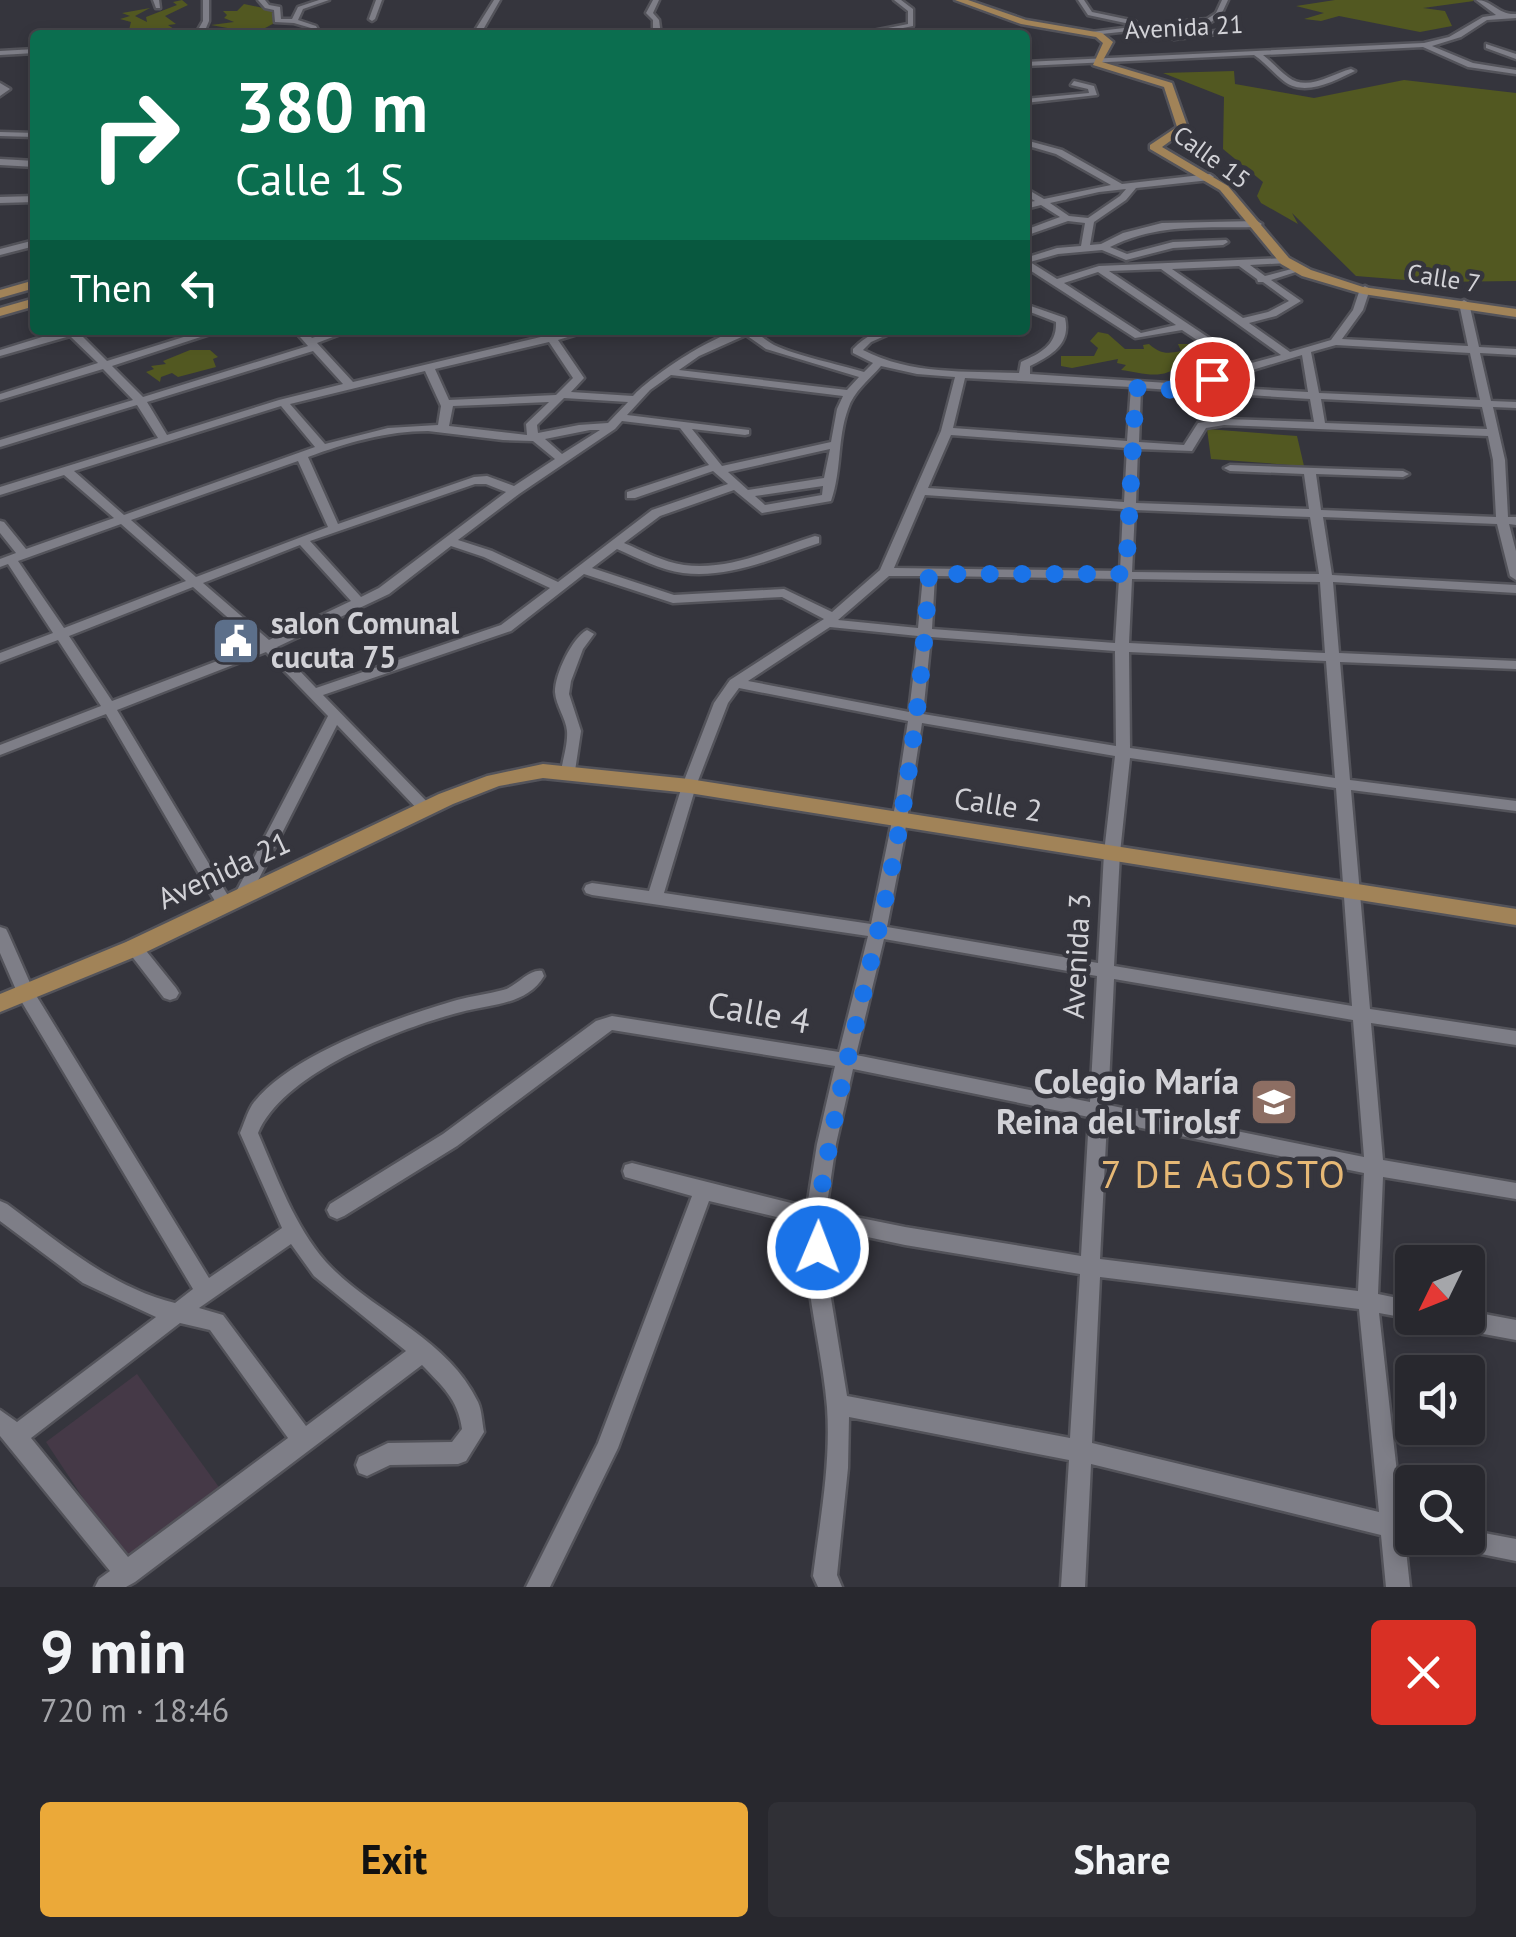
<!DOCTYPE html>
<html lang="en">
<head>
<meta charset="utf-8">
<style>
	:root { --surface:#28282e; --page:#303036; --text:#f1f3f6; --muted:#a5a6aa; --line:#44444a; --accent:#eba939 }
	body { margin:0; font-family:"PT Sans",sans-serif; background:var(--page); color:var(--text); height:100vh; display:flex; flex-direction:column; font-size:38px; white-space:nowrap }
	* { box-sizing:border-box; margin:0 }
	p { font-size:32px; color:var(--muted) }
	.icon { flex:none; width:55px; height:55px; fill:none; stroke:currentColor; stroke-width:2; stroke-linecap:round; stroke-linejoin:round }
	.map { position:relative; height:1587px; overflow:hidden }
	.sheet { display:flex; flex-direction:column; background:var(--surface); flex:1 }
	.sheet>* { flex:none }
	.hud { position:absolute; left:30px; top:30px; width:1000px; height:305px; border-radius:10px; box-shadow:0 5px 15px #0003,0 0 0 2px var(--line); background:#0b6e4f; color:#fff; overflow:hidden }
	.needle { width:65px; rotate:227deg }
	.tools { position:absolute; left:1395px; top:1245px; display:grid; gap:20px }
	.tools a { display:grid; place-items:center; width:90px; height:90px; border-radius:10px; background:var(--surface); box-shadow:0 5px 15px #0003,0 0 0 2px var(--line); font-size:50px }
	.pin { position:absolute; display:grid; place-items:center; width:85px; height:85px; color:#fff; margin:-42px; border:5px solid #fff; border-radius:50%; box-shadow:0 2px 10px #0007 }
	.me { position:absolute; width:110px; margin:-55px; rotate:1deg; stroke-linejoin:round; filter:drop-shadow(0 0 8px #0008) }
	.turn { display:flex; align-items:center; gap:35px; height:210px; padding:0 40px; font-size:45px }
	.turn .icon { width:130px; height:130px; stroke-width:2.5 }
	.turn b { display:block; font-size:70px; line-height:85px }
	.then { display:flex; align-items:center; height:95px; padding:0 40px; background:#0003; gap:20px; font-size:38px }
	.round { display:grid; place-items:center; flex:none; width:105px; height:105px; border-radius:10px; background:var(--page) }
	.head { display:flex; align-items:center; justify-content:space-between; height:170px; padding:0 40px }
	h1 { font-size:60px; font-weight:700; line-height:75px }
	.cta { display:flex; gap:20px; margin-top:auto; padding:20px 40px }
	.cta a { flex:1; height:115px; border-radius:10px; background:var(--accent); color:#111; font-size:40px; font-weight:700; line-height:115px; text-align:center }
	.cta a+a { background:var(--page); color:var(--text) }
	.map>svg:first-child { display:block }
</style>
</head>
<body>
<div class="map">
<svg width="1516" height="1587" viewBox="0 0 1516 1587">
	<rect width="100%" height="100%" fill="#35353d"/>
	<path fill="#453947" d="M137 1374 221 1490 128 1566 46 1442Z"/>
	<path fill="#525821" d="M182 0 188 5 165 16 176 24 168 25 174 29 172 33 147 35 145 32 152 29 129 30 131 22 120 19 130 16 122 13 150 8 135 16 147 22 146 17 177 5 173 2Z
		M1335 0H1473L1474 1 1423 8 1445 11 1452 26 1420 32 1339 16 1321 21 1304 19 1324 13 1296 6Z
		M244 4 277 11 280 20 252 35H241L244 31 211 25 234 22 224 18 227 15 223 11H237Z
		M1234 71 1235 84 1314 98 1404 80 1516 93V281L1431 282 1356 276 1292 213 1298 224 1261 203 1257 196 1263 182 1223 149 1224 97 1163 73Z
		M1098 332 1108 334 1125 349H1144L1143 345 1149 344C1160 354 1167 354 1181 351L1178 344H1190L1205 360 1176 359 1181 364C1162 382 1141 372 1121 370L1126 365 1117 363 1118 359 1072 368 1061 366V356H1094L1098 348 1090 341Z
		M190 350H210L218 357 213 359 216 367 178 377 172 373 161 377 160 382 146 372 154 369 151 366 166 364 163 361Z
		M1207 429 1297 436 1304 466 1211 459Z"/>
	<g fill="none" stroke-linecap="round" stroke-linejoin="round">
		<g stroke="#53535a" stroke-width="5">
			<path id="minor" d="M153 0H159L160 8H156Z
				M203 0H209V21L203 35H195L203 21Z
				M258 0H265L269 5 280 7 281 19H292L298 7 319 0H329L303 9 298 20 316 26 321 35H313L311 28 294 23 275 22 274 10 265 8Z
				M376 0H382L375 19 372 21 369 19Z
				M494 0H500L480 35H472Z
				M653 0H659L653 13 659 20 661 35H653V20L646 13Z
				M894 0H901L913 9V26L868 35H853L908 24V11Z
				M1078 0H1084L1092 12 1135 21 1138 26 1207 19 1216 13 1222 0H1228L1221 15 1211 22 1093 35 1091 32 1132 27 1130 24 1088 15Z
				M1476 0C1493 0 1497 15 1516 14V18L1487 20 1461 37 1432 46 1473 63 1516 70V74L1468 67 1423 47 1263 55C1272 62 1279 70 1288 77 1307 92 1331 74 1351 69L1355 71C1336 80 1306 97 1285 82 1274 74 1266 63 1254 55L1025 66V62L1424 43 1449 37 1483 17 1496 15Z
				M1223 30 1225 33 1174 39 1170 37Z
				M1486 44 1516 54V59L1486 48Z
				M35 49V53L0 55V51Z
				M1074 81 1094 86 1097 95 1025 103V99L1089 93 1088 89 1071 85Z
				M0 83 10 89 0 96Z
				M0 132 35 133V137L0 136Z
				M1025 140 1062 150 1122 184 1210 174 1214 177 1210 180 1136 188 1126 200 1094 222 1090 245 1101 244 1123 233 1162 223 1257 221 1262 224 1257 227C1207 228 1156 223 1110 247L1127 254 1173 242 1226 240 1228 242 1223 245 1173 248 1126 260 1102 250 1058 254 1030 262 1057 279 1099 266 1285 258 1288 259V263L1250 265 1265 276 1299 267V271L1271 280 1301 301 1276 316 1249 323 1290 352 1331 340 1353 310 1360 289 1365 286 1370 289 1363 310 1342 339 1468 346 1459 303 1464 300 1469 303 1479 347 1516 349V355L1480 353 1491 401 1516 402V408L1493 407 1505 460 1508 517H1516V525L1509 524 1516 551V580L1510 576 1497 524 1323 517 1332 575 1516 585V593L1333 582 1339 653 1516 661V669L1340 662 1350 780 1516 801V811L1351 790 1370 1009 1516 1031V1045L1371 1023 1383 1160 1516 1183V1199L1383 1177 1378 1294 1412 1301V1318H1417L1412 1319 1379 1313 1402 1517 1412 1520V1538H1421L1412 1542 1405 1541 1410 1587H1386L1381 1535 1091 1464 1085 1587H1061L1069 1460 849 1417 848 1468 837 1575 842 1587H818L813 1576C820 1520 831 1464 827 1407 822 1346 803 1286 806 1224L709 1201 618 1448 550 1587H526L598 1443 692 1196 625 1177 623 1171 625 1165 632 1163 807 1207 817 1144 835 1066 612 1030 457 1146 344 1216 337 1219 330 1216 327 1210 330 1204 443 1134 596 1021 612 1016 839 1052 868 936 592 895 586 893 584 889 586 885 592 883 649 891 682 786 714 703 730 680 824 619 782 597 673 603 584 574 511 631 323 695 435 810 427 815 422 814 337 725 250 896 248 900H236L234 896 328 716 266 652 117 710 233 904 231 908H219L106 714 0 755V745L101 706 58 640 0 662V653L53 633 8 564 0 567V559L16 553 0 533V521L4 522 26 549 114 518 64 475 0 495V487L158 438 137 405 0 447V440L133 400 103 369 0 400V394L98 363 70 336 0 356V350L65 330H83L79 333 107 361 206 330H222L112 366 143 397 308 346 294 330H305L312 338 336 330H351L317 343 353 382 545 336 541 330H551L554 334 572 330H590L558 340 584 378 571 392 633 396C651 376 722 328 747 330 758 331 764 340 774 345 797 356 838 364 864 372L873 363 853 353V349C866 335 879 330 898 330L871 342 863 350C911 375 966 371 1019 373L1021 362C1041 353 1057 345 1056 322L1025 310V304L1065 318C1071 344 1052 355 1030 366V374L1183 384 1238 367 1182 330 1135 338 1025 267V258L1057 248 1081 246 1085 223 1068 221 1025 236V230L1060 217 1041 205 1025 209V203L1035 201 1025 195V188L1044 199 1111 185 1056 154 1025 145ZM1126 189 1120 196 1088 218 1069 216 1050 203 1099 192ZM1239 266 1257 279 1258 282H1263L1289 301 1268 312 1243 318 1172 269ZM1161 269 1281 355 1248 364 1109 271ZM1098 272 1176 325 1141 333 1064 283ZM746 335 766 349 859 377 847 390 679 370 699 356ZM549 342 573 378 556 395 449 400 435 369ZM1336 345 1470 353 1480 400 1319 393 1311 352ZM313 351 343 384 279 400 167 435 147 402ZM1302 355 1308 392 1200 386ZM881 366 917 374 955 377 941 431 880 570 832 612 784 589 674 595 592 568 617 549C638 558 660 570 683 573 729 579 777 557 819 543V537L815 536C773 549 729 571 684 565 663 562 643 551 624 543L660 516 734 490 762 513 831 501C842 470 837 439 848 409 853 392 870 379 881 366ZM425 371 441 406 438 425 388 428 325 444 290 404ZM671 375 843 396 837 409 831 442 722 466 692 429 745 435 749 434V430L627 415 650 390ZM965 378 1131 387 1127 441 953 428ZM1141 388 1310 399 1314 422 1224 419 1198 423 1184 445 1139 442ZM564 398 628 402 608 423 579 425 538 433 537 425ZM1321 399 1482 407 1487 429 1325 423ZM549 402 526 424 527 435 449 426 453 406ZM281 406 315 447 124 515 74 471ZM622 421 680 428 709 465 627 492V498H635L713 471 728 484 652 510 558 582 492 551 458 540 519 494 615 429ZM1224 425 1488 436 1493 460 1496 517 1321 510 1316 474 1403 477 1409 474 1403 471 1230 465 1224 468 1230 471 1304 474 1309 509 1136 503 1138 449 1192 451 1206 428ZM590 430H600L562 454 545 439ZM428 431 503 440 533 441 555 459 514 486 487 476 474 477 338 524 308 457C346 443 387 431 428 431ZM951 435 1127 448 1124 502 928 488ZM830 449 824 478 748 490 728 472ZM298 461 328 527 196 577 131 520ZM475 484H486L506 492 379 588 361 597 310 541ZM823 486 822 495 765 505 755 496ZM925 495 1123 509 1120 571 894 568ZM1135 510 1310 517 1319 574 1132 572ZM121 524 186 581 64 628 18 561ZM300 545 351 601 269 640 203 583ZM451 546 484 557 550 588 501 625 316 688 277 647 389 594ZM889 576H923L918 628 838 620ZM935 576 1119 579 1115 643 932 629ZM1132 579 1320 582 1325 653 1129 643ZM193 587 259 645 112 701 69 636ZM830 627 918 636 909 712 748 681ZM931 637 1115 651 1116 746 923 714ZM1129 652 1326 661 1335 778 1130 748ZM739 688 908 721 896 801 871 924 664 893 696 786 728 703ZM922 723 1115 756 1104 853 1098 963 887 927 903 845ZM1130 758 1336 788 1352 1006 1114 966 1120 853ZM884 939 1097 976 1090 1102 856 1055ZM1114 979 1353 1020 1364 1157 1108 1105ZM853 1069 1089 1117 1081 1256 905 1227 826 1211 836 1144ZM1107 1121 1364 1173 1358 1291 1100 1259ZM825 1228 905 1245 1080 1274 1070 1438 847 1396 829 1286ZM1100 1277 1359 1309 1379 1512 1092 1443Z
				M0 159 35 161V167L0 165Z
				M35 196V202L0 203V197Z
				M35 240V246L0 255V249Z
				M587 630 594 634 583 649 571 681 569 694 581 731 575 771 568 776 561 771C563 759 568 743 567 731 566 718 556 706 555 692 555 674 572 638 587 630Z
				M0 927 6 929 8 933 34 992 209 1278 282 1228 240 1133C244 1124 247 1113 252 1105 289 1054 399 1017 457 1000 472 996 488 994 503 990 518 986 528 969 542 971L544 976C527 1005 491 1004 461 1012 400 1028 284 1072 258 1133 277 1177 294 1225 326 1262 372 1312 447 1337 478 1402 482 1411 482 1422 484 1432L466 1461 458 1464 390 1465 367 1476 359 1473 356 1465 359 1457 388 1443 452 1442 462 1429C458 1399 442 1386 422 1365L135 1582 126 1587H95L99 1579 110 1571 0 1436V1410L17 1422 156 1317 83 1283 0 1221V1201L7 1204C59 1242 110 1287 175 1303L193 1289 20 999 0 953ZM291 1244 314 1276 406 1351 306 1426 223 1315 199 1308ZM180 1323 210 1330 288 1438 128 1557 31 1438Z
				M133 940 139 942 176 988 179 993 176 998 170 1000 164 998 127 950 125 946 127 942Z
				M1468 1311 1516 1320V1340L1451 1328 1444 1325 1441 1318H1468Z
				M1468 1530 1516 1539V1561L1441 1546 1438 1538H1468Z"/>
		</g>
		<g stroke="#53535a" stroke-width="5">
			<path id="major" d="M955 0H968L1026 20 1102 33 1113 42 1102 62 1172 83 1188 128 1162 147 1228 186 1289 258 1311 270 1363 287 1516 309V317L1363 294 1302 276 1281 264 1220 190 1150 149V145L1177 127 1164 87 1093 65 1103 43 1096 37 1021 24Z
				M35 280V288L0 298V290Z
				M35 298V306L0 316V308Z
				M543 764 689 779 1516 909V925L689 793 543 778 499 786 453 804 142 954 0 1012V994L126 942 439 794 487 776Z"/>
		</g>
		<use href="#minor" fill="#7e7e87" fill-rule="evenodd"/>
		<use href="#major" fill="#a18358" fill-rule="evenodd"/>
	</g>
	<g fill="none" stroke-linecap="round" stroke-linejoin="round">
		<path stroke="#1a73e8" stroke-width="18" stroke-dasharray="0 32.4" d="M818 1248C816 1212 823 1179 830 1143 843 1073 861 1005 877 936 905 818 922 695 929 574H1126L1136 388 1176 390 1212 379"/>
	</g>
	<defs>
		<g id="civic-square" transform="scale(2.5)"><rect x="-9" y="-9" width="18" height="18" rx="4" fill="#5c6f8a" stroke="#35353d"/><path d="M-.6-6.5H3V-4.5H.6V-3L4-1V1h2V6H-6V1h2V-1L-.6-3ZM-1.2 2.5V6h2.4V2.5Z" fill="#fff"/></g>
		<g id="school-square" transform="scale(2.5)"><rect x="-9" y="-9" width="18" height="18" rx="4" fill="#8d6e63" stroke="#35353d"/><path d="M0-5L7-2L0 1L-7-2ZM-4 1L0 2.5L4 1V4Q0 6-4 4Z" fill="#fff"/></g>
	</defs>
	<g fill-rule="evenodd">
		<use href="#civic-square" x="236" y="641"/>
		<use href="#school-square" x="1274" y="1102"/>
	</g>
	<g text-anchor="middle" stroke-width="9" stroke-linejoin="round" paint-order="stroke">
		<g font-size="25" fill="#d2d2d7" stroke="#35353d">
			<text transform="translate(1184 27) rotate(-3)" y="9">Avenida 21</text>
			<text transform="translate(1212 157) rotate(36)" y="9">Calle 15</text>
			<text transform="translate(1444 278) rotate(9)" y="9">Calle 7</text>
		</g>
		<g font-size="30" font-weight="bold" fill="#d2d2d7" stroke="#35353d" text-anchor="start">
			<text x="271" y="634">salon Comunal<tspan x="271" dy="34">cucuta 75</tspan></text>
		</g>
		<g font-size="30" fill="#d2d2d7" stroke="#35353d">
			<text transform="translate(998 805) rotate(9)" y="10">Calle 2</text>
			<text transform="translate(224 871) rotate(-25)" y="10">Avenida 21</text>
			<text transform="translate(1077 956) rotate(-87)" y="10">Avenida 3</text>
		</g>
		<g font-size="35" fill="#d2d2d7" stroke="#35353d">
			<text transform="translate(759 1013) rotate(10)" y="12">Calle 4</text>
		</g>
		<g font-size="35" font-weight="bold" fill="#d2d2d7" stroke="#35353d" text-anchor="end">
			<text x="1239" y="1094">Colegio María<tspan x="1239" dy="40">Reina del Tirolsf</tspan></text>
		</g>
		<g font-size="38" letter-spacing="2.5" fill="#e6b875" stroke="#35353d">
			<text x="1224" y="1188">7 DE AGOSTO</text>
		</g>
	</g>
</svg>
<div class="tools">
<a><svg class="needle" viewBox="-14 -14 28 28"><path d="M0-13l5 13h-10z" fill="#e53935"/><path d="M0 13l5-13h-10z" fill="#a5a6aa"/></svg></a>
<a><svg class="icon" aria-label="sound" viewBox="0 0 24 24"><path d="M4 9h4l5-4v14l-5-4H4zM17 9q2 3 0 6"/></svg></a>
<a><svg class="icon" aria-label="search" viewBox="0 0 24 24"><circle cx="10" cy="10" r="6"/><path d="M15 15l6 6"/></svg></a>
</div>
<div class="pin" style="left:1212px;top:379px;background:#d93025"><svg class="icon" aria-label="arrive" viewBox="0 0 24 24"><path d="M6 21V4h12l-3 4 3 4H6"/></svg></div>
<svg class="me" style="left:818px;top:1248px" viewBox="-20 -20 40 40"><circle r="17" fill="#1a73e8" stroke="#fff" stroke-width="3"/><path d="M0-11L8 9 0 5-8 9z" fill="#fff"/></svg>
<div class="hud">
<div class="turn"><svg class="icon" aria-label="right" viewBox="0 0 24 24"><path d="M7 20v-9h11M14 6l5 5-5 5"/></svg><div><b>380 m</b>Calle 1 S</div></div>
<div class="then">Then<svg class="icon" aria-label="left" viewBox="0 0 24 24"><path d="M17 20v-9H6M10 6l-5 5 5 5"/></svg></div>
</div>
</div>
<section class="sheet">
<div class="head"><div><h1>9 min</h1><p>720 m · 18:46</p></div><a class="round" style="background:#d93025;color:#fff"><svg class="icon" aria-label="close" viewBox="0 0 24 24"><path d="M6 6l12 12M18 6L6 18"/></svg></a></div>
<div class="cta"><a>Exit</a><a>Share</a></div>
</section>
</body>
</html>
